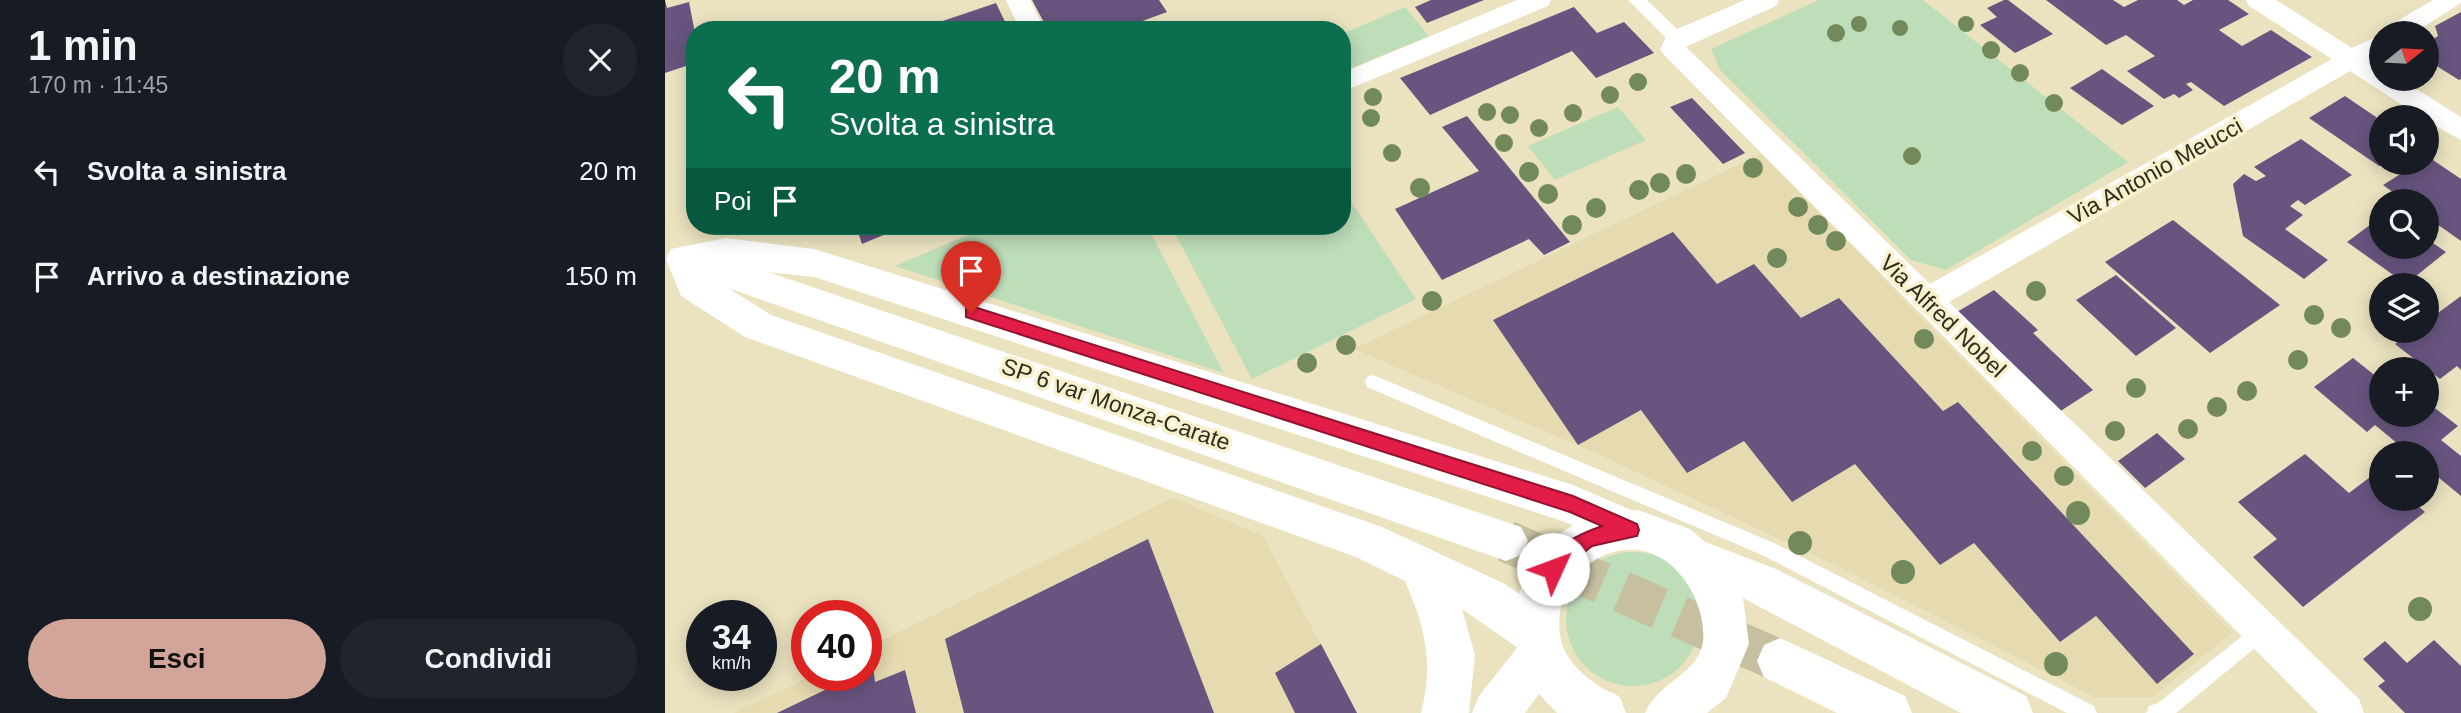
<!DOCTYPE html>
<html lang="it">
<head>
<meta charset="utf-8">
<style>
	:root { --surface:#171b24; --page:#20242c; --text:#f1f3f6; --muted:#9ea1a6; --accent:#d2a598 }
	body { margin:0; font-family:Helvetica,sans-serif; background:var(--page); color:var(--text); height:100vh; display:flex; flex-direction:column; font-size:26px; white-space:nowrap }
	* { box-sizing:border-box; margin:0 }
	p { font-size:23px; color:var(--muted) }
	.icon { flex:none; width:38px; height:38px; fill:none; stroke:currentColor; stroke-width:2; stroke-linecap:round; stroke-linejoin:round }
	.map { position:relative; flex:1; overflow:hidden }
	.drawer { display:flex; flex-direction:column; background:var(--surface); width:665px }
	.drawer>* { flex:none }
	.hud { position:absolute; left:21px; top:21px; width:665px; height:214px; border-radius:28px; box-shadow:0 4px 18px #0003; background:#0b6e4f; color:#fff; overflow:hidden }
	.needle { width:46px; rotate:72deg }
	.tools { position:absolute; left:1704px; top:21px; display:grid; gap:14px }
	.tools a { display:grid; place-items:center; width:70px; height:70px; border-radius:50%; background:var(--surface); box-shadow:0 4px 18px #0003; font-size:35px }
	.speed { position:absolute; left:21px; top:600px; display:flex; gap:14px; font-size:35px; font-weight:700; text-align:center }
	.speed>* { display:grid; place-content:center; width:91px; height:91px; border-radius:50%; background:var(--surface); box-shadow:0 4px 18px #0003; line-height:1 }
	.speed small { font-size:18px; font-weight:400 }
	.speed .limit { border:10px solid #d22; background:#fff; color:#111 }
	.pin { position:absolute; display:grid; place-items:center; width:60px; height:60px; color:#fff; margin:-72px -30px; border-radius:50% 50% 50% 0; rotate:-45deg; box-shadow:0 0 7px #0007 }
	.pin .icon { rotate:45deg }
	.me { position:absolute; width:77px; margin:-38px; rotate:47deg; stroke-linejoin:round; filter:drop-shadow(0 0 5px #0008) }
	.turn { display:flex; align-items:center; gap:24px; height:147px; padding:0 28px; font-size:32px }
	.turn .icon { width:91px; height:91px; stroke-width:2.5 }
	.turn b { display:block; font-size:49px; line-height:60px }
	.then { display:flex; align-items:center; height:66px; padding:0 28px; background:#0003; gap:14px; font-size:26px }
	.round { display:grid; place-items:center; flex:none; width:74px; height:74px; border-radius:37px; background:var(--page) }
	.overview { display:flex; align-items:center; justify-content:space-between; height:119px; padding:0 28px }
	h1 { font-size:42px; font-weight:600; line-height:52px }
	.action { display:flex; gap:14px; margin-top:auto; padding:14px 28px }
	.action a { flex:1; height:80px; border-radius:42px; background:var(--accent); color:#111; font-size:28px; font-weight:600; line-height:80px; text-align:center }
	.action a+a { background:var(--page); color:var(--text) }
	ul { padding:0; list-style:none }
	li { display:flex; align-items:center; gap:21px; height:105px; padding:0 28px }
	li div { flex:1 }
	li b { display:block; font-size:26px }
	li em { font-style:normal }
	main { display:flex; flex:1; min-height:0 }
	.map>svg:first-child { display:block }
</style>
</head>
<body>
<main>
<section class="drawer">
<div class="overview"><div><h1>1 min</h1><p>170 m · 11:45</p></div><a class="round"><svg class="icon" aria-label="close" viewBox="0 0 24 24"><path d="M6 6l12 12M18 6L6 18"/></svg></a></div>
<ul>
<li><svg class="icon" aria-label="left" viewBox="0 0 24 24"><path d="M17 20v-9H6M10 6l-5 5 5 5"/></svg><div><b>Svolta a sinistra</b></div><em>20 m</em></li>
<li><svg class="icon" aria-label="arrive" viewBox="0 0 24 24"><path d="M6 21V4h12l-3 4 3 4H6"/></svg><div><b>Arrivo a destinazione</b></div><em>150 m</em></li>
</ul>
<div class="action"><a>Esci</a><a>Condividi</a></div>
</section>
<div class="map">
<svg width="1796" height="713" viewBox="0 0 1796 713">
	<rect width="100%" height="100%" fill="#ebe3c0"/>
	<path fill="#e5dab0" d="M1096 154 1567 633 1487 697H1430L1166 563 926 451 689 349Z
		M508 498 598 536 692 713H69L146 676H201V648Z"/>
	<path fill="#beddb9" d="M1154 0H1258L1463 162 1281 270 1246 260 1055 70 1046 49Z
		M740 7 764 36 677 72V34Z
		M953 107 981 140 890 180 863 146Z
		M677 188 751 299 587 379 506 226H677Z
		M324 226H482L559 373 230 266Z
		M901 619a67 67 0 1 1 134 0a67 67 0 1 1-134 0Z"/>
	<path fill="#68557f" d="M0 0 2 8 24 2 30 33V63L0 73Z
		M367 0H494L502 12 453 30H383Z
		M766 0H819L762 23 750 7Z
		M1339 0H1343L1388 34 1350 53 1315 25 1332 17 1322 8Z
		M1381 0H1448L1459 7 1473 0H1512L1519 5 1528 0H1563L1584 14 1554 30 1577 46 1606 30 1647 57 1559 106 1526 82 1521 84 1528 90 1514 98 1509 94 1499 99 1462 71 1490 56 1461 35 1441 45Z
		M331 3 344 30H254V29Z
		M909 7 932 33 959 22 989 53 931 78 907 51 765 115 735 78Z
		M1796 12V79L1794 80 1762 60V43L1773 36 1770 26Z
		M1437 69 1489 106 1457 125 1405 88Z
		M1680 96 1717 121V163H1720L1714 166 1644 118Z
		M1027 98 1080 153 1058 164 1005 107Z
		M802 116 905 242 879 255 864 239 777 280 730 209 814 171 777 127Z
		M1636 139 1687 175 1640 205 1633 200 1625 206 1638 215 1620 229 1663 260 1639 279 1578 236 1568 184 1579 174 1591 181 1601 176 1589 167Z
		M1762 156 1796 179V241L1762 217V201H1740L1718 185 1753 163H1762Z
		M1717 216V247H1762V239L1781 252 1741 284 1682 242Z
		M1508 220 1615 305 1545 353 1440 262Z
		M191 226H240L197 244Z
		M1008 232 1052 284 1089 264 1136 318 1174 298 1278 411 1293 402 1529 654 1492 684 1431 616 1395 642 1309 543 1275 565 1190 464 1127 502 1079 441 1022 473 976 410 913 445 828 320Z
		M1451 275 1511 328 1471 356 1411 300Z
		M1329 290 1373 330 1368 333 1428 390 1394 412 1292 312Z
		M1796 296V370L1792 366 1775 379 1730 344 1748 331H1762V321Z
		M1688 358 1717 381V415H1762V402L1793 426 1776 440 1796 456V496L1762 468V453H1744L1710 425 1702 432 1649 387Z
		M1492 433 1520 459 1480 488 1453 461Z
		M1640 454 1684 493 1713 471 1717 474V499H1745L1760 512 1638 607 1588 557 1612 539 1573 502Z
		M483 539 549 713H299L280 639Z
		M1769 640 1796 666V713H1740L1713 686 1720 681 1698 659 1720 641 1742 663Z
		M656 644 692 713H630L610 673Z
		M208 666 210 682 240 670 251 713H112L189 676H201V669Z"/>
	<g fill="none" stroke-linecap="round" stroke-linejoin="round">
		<path stroke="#c6bfa0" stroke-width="42" stroke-dasharray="42 21" stroke-linecap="butt" d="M841 541 1115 661"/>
		<path fill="#fff" fill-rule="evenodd" d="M708 375 1109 543 1429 706 1432 713H1402L1097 555 702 387 700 382 702 377Z
			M1595 622 1602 624 1604 631 1602 638 1511 713H1481L1484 706 1493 703Z"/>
		<path fill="#fff" fill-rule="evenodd" d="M963 0H982L1018 35 1021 39 1018 43H1006Z"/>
		<path fill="#fff" fill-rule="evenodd" d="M341 0H365L380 30H355Z
			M852 0H886L883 6 677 92V73Z
			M1080 0H1114L1111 6 1021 47 1265 284 1667 59 1584 6 1581 0H1611L1687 48 1717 34V53L1705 60 1717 67V79H1735L1796 117V140L1762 121V117H1756L1685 71 1284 302 1694 699 1699 713H1653L999 55 995 49 1003 33Z
			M1768 0H1796V3L1749 33H1719L1722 27Z"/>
		<path fill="#fff" fill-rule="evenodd" d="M973 510 1025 529 1040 542 1111 569 1361 696 1368 713H1296L1078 598 1084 644 1061 698 1042 713H980C993 682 1035 673 1038 641 1042 604 1012 553 972 550 925 546 888 590 895 635 898 658 918 676 937 688 942 691 951 693 955 698 957 702 959 709 961 713H892L874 694 860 713H807L814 696 852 648C840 591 875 534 930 515 943 511 959 511 973 510Z"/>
		<path fill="#fff" fill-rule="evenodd" d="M61 238 149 249 908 485 980 516 986 530 980 544 965 550 900 522 149 277 103 272 856 527 863 541 856 555 841 561 63 288 106 315 717 527 840 584 888 618 895 634 888 650 872 657 856 650 797 609 810 655 804 713H756C769 663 760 627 740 581L691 557 80 337 16 296 1 259 6 249Z
			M1115 638 1240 696 1247 713H1172L1099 677 1092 661 1099 645Z"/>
	</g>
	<g fill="#728a5b">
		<circle cx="1194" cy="24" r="8"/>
		<circle cx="1301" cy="24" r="8"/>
		<circle cx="1235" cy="28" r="8"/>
		<circle cx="1171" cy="33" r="9"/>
		<circle cx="1326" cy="50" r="9"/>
		<circle cx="1355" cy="73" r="9"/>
		<circle cx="973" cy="82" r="9"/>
		<circle cx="945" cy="95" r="9"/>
		<circle cx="708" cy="97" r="9"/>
		<circle cx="1389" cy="103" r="9"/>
		<circle cx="822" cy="112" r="9"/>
		<circle cx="908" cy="113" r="9"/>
		<circle cx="845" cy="115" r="9"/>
		<circle cx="706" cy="118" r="9"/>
		<circle cx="874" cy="128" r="9"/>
		<circle cx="839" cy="143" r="9"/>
		<circle cx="727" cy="153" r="9"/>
		<circle cx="1247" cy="156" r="9"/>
		<circle cx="1088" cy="168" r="10"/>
		<circle cx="864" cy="172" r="10"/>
		<circle cx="1021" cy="174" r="10"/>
		<circle cx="995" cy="183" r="10"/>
		<circle cx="755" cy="188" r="10"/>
		<circle cx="974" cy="190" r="10"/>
		<circle cx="883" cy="194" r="10"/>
		<circle cx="1133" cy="207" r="10"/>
		<circle cx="931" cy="208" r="10"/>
		<circle cx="907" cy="225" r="10"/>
		<circle cx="1153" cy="225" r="10"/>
		<circle cx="1171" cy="241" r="10"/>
		<circle cx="1112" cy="258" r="10"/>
		<circle cx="1371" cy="291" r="10"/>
		<circle cx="767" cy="301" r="10"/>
		<circle cx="1649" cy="315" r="10"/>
		<circle cx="1676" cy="328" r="10"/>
		<circle cx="1259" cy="339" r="10"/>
		<circle cx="681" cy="345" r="10"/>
		<circle cx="1633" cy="360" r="10"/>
		<circle cx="642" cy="363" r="10"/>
		<circle cx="1471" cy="388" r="10"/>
		<circle cx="1582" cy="391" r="10"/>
		<circle cx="1552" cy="407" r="10"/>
		<circle cx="1523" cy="429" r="10"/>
		<circle cx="1450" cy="431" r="10"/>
		<circle cx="1367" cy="451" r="10"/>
		<circle cx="1399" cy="476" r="10"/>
		<circle cx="1413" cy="513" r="12"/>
		<circle cx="1135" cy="543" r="12"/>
		<circle cx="1238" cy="572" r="12"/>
		<circle cx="1755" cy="609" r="12"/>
		<circle cx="1391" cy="664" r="12"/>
	</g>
	<path fill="#e11d48" stroke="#92132f" stroke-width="2" d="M306 306 908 496 972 524 974 530 972 536 927 546 888 577 882 575 879 569C889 545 915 534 937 526L905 512 301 317V308Z"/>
	<g text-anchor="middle" stroke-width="7" stroke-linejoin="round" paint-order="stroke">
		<g font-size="23" fill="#302d1f" stroke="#f9f0cd">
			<text transform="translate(1490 171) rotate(-29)" y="8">Via Antonio Meucci</text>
			<text transform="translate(1278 316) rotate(44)" y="8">Via Alfred Nobel</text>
			<text transform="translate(451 404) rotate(19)" y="8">SP 6 var Monza-Carate</text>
		</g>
	</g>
</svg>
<div class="tools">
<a><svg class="needle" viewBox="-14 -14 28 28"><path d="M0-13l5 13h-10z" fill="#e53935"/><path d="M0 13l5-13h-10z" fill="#9ea1a6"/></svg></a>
<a><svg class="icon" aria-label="sound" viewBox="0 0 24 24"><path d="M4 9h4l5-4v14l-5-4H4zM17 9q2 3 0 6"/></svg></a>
<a><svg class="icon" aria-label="search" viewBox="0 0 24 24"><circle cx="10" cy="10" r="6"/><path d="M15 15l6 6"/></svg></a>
<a><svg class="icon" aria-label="layers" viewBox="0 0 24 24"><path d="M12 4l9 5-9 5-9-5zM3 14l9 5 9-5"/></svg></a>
<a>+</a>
<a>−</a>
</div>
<div class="speed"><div>34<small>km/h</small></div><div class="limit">40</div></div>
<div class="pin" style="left:306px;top:313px;background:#d93025"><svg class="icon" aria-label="arrive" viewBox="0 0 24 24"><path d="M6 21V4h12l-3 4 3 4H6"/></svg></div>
<svg class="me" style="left:888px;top:569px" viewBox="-20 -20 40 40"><circle r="19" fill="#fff"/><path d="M0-13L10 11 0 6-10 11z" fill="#e11d48"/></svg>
<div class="hud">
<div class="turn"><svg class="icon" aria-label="left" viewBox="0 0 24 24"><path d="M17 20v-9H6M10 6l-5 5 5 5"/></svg><div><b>20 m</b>Svolta a sinistra</div></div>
<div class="then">Poi<svg class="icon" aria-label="arrive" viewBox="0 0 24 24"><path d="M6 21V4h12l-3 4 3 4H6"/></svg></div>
</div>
</div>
</main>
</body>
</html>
